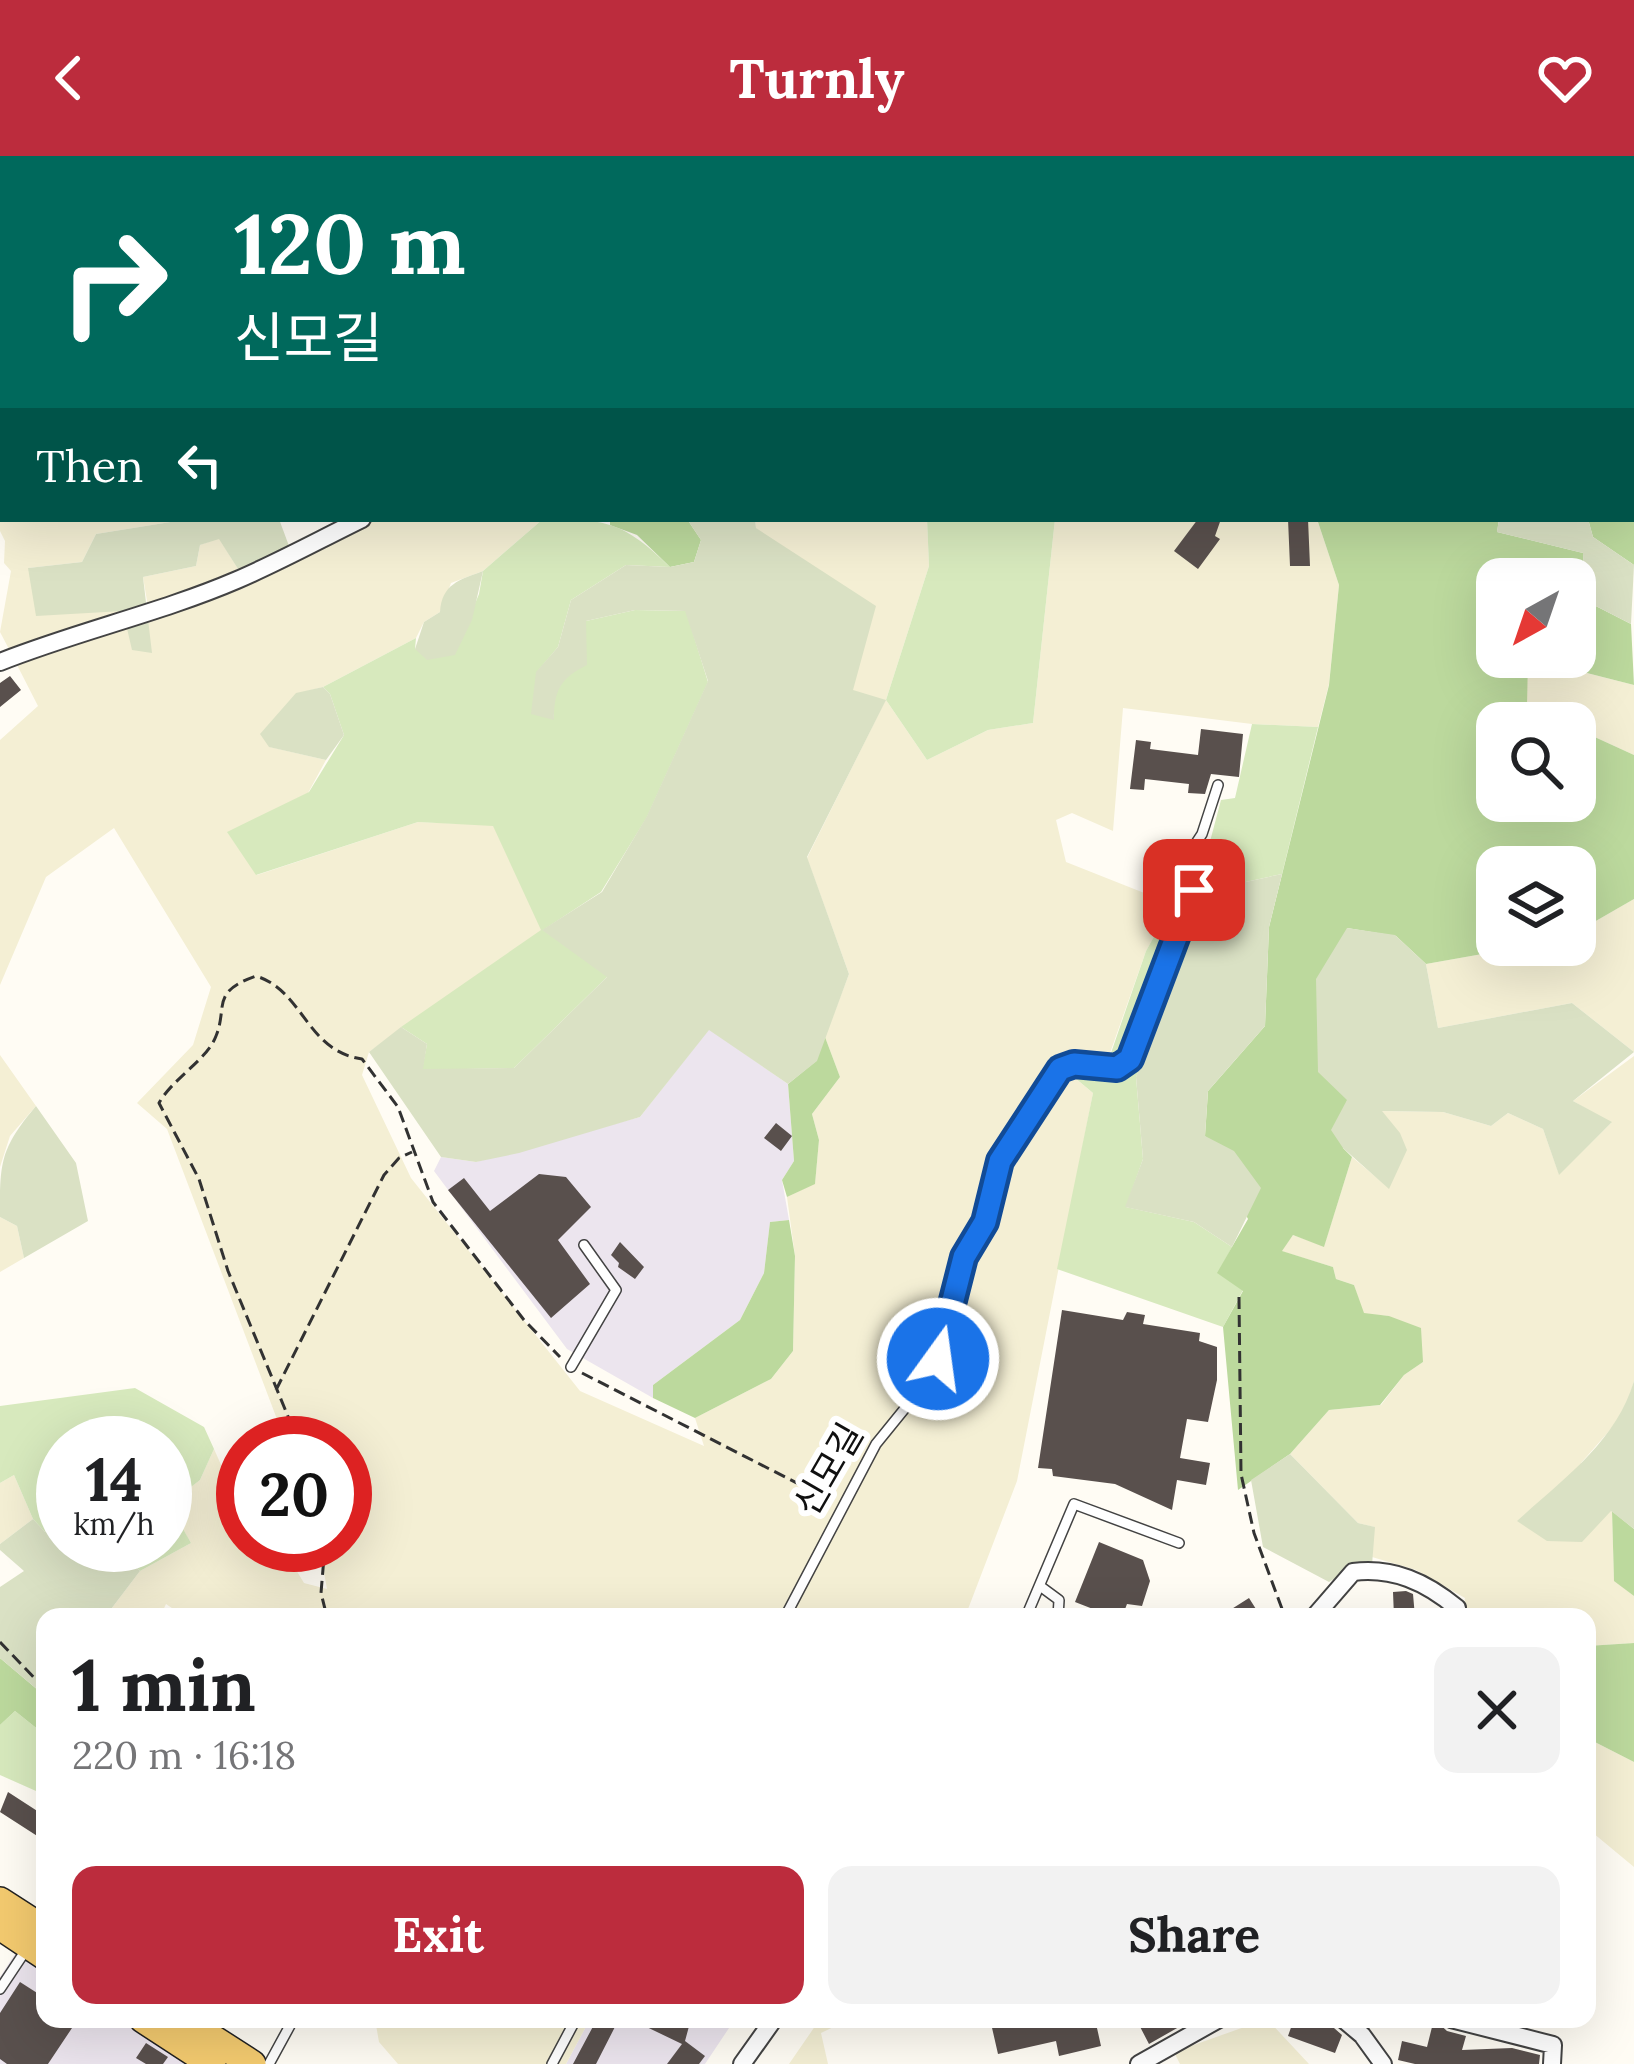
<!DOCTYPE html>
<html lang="en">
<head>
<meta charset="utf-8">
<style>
	:root { --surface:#fff; --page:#f2f2f2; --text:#202124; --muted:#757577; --accent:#bc2c3d }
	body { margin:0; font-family:Lora,"Noto Sans KR",serif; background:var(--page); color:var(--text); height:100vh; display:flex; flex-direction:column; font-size:45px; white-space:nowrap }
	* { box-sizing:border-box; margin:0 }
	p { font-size:39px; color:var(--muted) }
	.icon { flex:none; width:66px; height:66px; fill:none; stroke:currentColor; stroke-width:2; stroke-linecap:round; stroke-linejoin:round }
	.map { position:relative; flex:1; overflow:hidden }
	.side { position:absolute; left:36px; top:1452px; width:1560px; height:420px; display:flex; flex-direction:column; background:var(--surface); border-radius:24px; box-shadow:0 12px 48px #0002 }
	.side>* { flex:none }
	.guide { position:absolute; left:0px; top:0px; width:1635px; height:366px; box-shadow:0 12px 48px #0002; background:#00695c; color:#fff; overflow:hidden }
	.needle { width:78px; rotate:220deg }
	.tools { position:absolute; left:1476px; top:402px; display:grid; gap:24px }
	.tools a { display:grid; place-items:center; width:120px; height:120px; border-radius:24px; background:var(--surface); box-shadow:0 12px 48px #0002; font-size:60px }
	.speed { position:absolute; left:36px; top:1260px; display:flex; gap:24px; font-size:60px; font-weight:700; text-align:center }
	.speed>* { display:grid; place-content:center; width:156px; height:156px; border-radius:50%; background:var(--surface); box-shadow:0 12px 48px #0002; line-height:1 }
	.speed small { font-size:30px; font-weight:400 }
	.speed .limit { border:18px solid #d22; background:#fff; color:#111 }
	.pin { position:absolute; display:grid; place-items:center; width:102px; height:102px; color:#fff; margin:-51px; border-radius:24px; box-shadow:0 6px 18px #0006 }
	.me { position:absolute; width:132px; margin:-66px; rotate:14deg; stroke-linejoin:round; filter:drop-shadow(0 0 9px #0008) }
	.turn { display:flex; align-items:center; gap:42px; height:252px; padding:0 36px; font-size:54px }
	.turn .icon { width:156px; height:156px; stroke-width:2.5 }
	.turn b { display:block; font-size:84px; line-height:102px }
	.then { display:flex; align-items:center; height:114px; padding:0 36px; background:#0003; gap:24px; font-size:45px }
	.round { display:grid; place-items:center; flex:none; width:126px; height:126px; border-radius:24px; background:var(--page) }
	.head { display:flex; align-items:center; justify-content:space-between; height:204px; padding:0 36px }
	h1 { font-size:72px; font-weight:700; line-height:90px }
	.action { display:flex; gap:24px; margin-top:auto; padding:24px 36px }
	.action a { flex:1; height:138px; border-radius:24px; background:var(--accent); color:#fff; font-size:48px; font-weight:700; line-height:138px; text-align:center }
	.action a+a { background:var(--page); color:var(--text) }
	header { display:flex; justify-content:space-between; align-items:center; height:156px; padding:0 36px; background:var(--accent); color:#fff; font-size:54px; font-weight:700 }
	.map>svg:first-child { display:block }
</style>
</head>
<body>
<header><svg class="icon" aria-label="back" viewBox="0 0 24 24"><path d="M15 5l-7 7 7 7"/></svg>Turnly<svg class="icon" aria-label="heart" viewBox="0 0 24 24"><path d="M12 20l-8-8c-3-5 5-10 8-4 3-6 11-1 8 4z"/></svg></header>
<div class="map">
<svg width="1634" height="1908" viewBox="0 0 1634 1908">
	<rect width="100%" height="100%" fill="#fffcf4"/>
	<path fill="#ece5ee" d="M709 873 788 928 794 1005 782 1024 789 1064 770 1066 764 1117 740 1164 653 1229V1242L567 1193 434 1015 441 1001 476 1006 640 961Z
		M20 1790 45 1807V1863H128L187 1903 184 1908H0V1821Z
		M590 1863H735L705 1908H566Z"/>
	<path fill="#f4efd4" d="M1039 0H1634V286L1632 3H1036Z
		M0 279 3 363H189L96 378 82 406 28 412 124 455 10 495 0 476 11 415 4 407 5 385 0 375Z
		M376 363H543L483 415 451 427 440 456 424 466 416 482 323 531 296 538 270 591 326 604 308 637 228 677 257 719 418 666 493 669 542 774 369 896 362 919 411 1022 580 1235 704 1290 695 1262 771 1223 793 1195 795 1100 787 1041 815 1027 819 984 812 958 840 921 825 881 849 818 807 702 885 545 853 535 756 372 755 363H927L929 410 886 544 927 604 988 574 1033 567 1055 363H1317L1339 429 1329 528 1318 571 1252 568 1123 552 1113 675 1072 657 1056 664 1066 706 1172 748 1146 795 1110 897 1051 902 1093 937 1017 1325 965 1461H185L166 1448 160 1461H105L140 1415 191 1387 168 1348 200 1324 214 1293 222 1311 243 1327V1389H281L304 1427 327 1433 319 1389H345V1287H286L167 973 137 947 193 889 211 831 114 672 46 721 0 829V584L38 550 16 507 150 464Z
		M219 382 238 413 148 451 143 421 196 410 200 389Z
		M1527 502 1634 529V599L1575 572V567H1564L1527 550Z
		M1634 743V896L1572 847 1438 872 1426 808 1533 789H1575V777Z
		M0 899 36 950 10 980 0 1011Z
		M1634 900V1225L1624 1258 1581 1307 1612 1355 1614 1424 1634 1440V1487L1587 1490V1461H1463L1465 1442 1416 1414 1372 1401 1374 1371 1358 1367 1290 1298 1329 1254 1381 1249 1404 1219 1423 1206 1389 1160 1363 1158 1354 1129 1336 1123 1333 1111 1281 1095 1293 1079 1324 1090 1352 1001 1389 1032 1380 955 1443 956 1491 970 1508 957 1543 973 1559 1018 1611 967 1573 945Z
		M0 1061 17 1070 24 1102 0 1116Z
		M14 1319 33 1363 0 1388V1327Z
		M1587 1582 1634 1606V1711L1587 1672Z
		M375 1863H590L566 1908H398L379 1886Z
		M820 1863H850L821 1877 828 1908H789Z
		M1267 1863 1309 1908H1180L1174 1896Z"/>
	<path fill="#d7e9bd" d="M456 0H792L793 3H458Z
		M3 91V279H0V95Z
		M543 363C607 363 624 366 670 411L626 409 571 444 558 491 536 517 554 563V538L568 518 586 465 635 454 686 455 708 526 647 661 601 736 543 774 608 820 514 912 422 914 427 888 401 871 541 774 493 670 418 666 256 719 227 676 309 636 344 579 330 538 323 531 416 482 415 493 454 499 479 438 483 415Z
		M927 363H1055L1033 567 988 574 927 604 886 544 929 410Z
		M1252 568 1318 571 1282 718 1227 730 1136 921 1143 1003 1126 1051 1194 1066 1232 1091 1218 1117 1243 1134 1223 1171 1057 1113 1093 937 1050 901 1111 897 1146 795 1172 748 1199 727 1221 644 1235 642Z
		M135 1232 204 1271 214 1293 200 1324 169 1348 191 1387 140 1415 114 1389H165V1287H63V1372L45 1376 33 1363 14 1319 0 1327V1250Z
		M15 1555 45 1579V1639L0 1619V1569Z"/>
	<path fill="#bcd99d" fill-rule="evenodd" d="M792 0H976L979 3H793Z
		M1632 288H1634V409L1593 381 1588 363H1632Z
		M610 363H687L701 384 694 406 670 411 637 379 610 369Z
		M1317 363H1499L1497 376 1583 397 1584 444 1631 468 1634 529 1528 502 1527 550 1564 567H1497V645H1575V572L1634 599V743L1575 777V711H1497V789H1533L1426 808 1396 780 1347 772V944L1343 992 1352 1001 1324 1091 1293 1079 1282 1095 1333 1111 1336 1123 1354 1129 1364 1157 1389 1160 1421 1172 1423 1206 1404 1219 1380 1249 1329 1254 1290 1298 1238 1334 1223 1171 1243 1135 1217 1117 1248 1063 1205 980 1208 935 1265 870 1269 771 1329 529 1339 429ZM1497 423H1575V501H1497Z
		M825 881 840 921 812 958 819 984 815 1028 787 1041 782 1024 794 1005 788 928 816 905Z
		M789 1064 795 1100 793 1195 771 1223 695 1262 653 1242V1229L740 1164 764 1117 770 1066Z
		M1612 1355 1634 1373V1440L1614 1425Z
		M1634 1487V1606L1587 1582V1490Z
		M0 1502 45 1540V1579L15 1555 0 1569Z"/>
	<path fill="#dae1c4" d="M189 363H279L289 390 238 413 219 383 200 389 196 410 143 421 152 497 132 494 123 455 36 460 28 412 82 406 96 378Z
		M687 363H755L756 372 876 450 853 534 886 544 807 701 849 818 817 905 788 928 709 874 640 961 519 997 476 1006 441 1001 369 896 401 871 427 888 423 913 514 912 607 821 542 774 602 736 647 660 708 525 685 455 635 454 586 465 587 509C560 522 554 535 554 564L531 558 536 516 558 491 571 444 626 409 670 411 694 406 701 384Z
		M1499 363H1588L1593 381 1634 409 1631 468 1584 444 1583 397 1497 376Z
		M483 415 472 464 455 499 427 504 415 493 424 466 440 456C442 428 459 424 483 415Z
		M323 531 330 538 344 579 326 604 269 591 260 578 296 537Z
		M1282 718 1269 771 1265 870 1208 935 1205 980 1234 995 1261 1032 1232 1091 1194 1066 1125 1051 1143 1003 1136 921 1203 756 1227 730Z
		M1347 772 1395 779 1426 808 1438 872 1572 847 1634 896 1573 945 1612 966 1559 1019 1543 973 1508 957 1491 970 1443 956 1382 955 1400 977 1407 994 1389 1033 1343 992 1331 974 1347 944 1318 916 1316 823Z
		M36 950 76 1007 88 1065 24 1102 17 1070 0 1061C0 1006 0 993 36 950Z
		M1634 1225V1373L1611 1355 1582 1386 1547 1385 1517 1365C1563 1323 1616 1286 1634 1225Z
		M1290 1298 1358 1367 1375 1371 1372 1409 1357 1408 1329 1426 1263 1391 1251 1324Z
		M33 1363 45 1376 63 1372V1389H114L140 1415 105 1461H45V1540L0 1502V1431L24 1415 0 1394V1388Z"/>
	<path fill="#59504d" d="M1198 363H1221L1215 380 1220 383 1198 413 1174 395Z
		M1288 363H1308L1310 410H1290Z
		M10 520 21 534 0 551V527Z
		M1201 573 1243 578 1239 621 1211 618 1205 638 1188 637 1189 628 1145 623 1144 634 1130 633 1136 584 1151 586 1150 593 1198 599Z
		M776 967 792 980 781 995 764 982Z
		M539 1018 566 1021 591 1051 558 1084 590 1128 551 1162 448 1034 464 1022 490 1055Z
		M620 1086 644 1111 635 1123 618 1111 619 1107 611 1099Z
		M1062 1154 1123 1164 1127 1156 1145 1159 1143 1168 1200 1177 1199 1185 1217 1191V1224L1208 1266 1187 1263 1180 1302 1210 1307 1206 1329 1177 1324 1172 1354 1115 1328 1053 1320 1052 1313 1038 1312Z
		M1099 1386 1143 1404 1150 1425 1142 1450 1127 1448 1122 1461H1090L1093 1453 1075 1446Z
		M1406 1435 1413 1438 1415 1461H1394L1393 1436Z
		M1249 1442 1261 1461H1219Z
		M8 1636 45 1660V1685L0 1656Z
		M20 1826 45 1842V1863H78L48 1908H7L0 1903V1857Z
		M597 1863H619L596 1908H573Z
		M630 1863H691L685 1885 705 1900 699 1908H667L682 1888Z
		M990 1863H1095L1101 1890 1059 1900 1056 1885 998 1898Z
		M1136 1863H1193L1149 1888Z
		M1294 1863H1310L1334 1872 1342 1879 1335 1897 1288 1880Z
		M1434 1863 1447 1875 1466 1880 1462 1894 1512 1892 1540 1899 1539 1908H1415L1398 1904 1402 1885 1427 1891Z
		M146 1887 168 1901 163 1908H146L136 1902Z"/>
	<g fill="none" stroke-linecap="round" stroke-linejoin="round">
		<g stroke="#434343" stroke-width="12">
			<path id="lane" d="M571 1211 616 1134 584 1089
				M1040 1430 1059 1444 1058 1461
				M785 1461 876 1288 932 1219 964 1101 985 1066 1001 1005 1027 959 1060 912 1074 908 1117 912 1130 903 1194 734 1181 710 1202 678 1218 629
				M1026 1461 1074 1348 1179 1387
				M0 1833 26 1794
				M269 1908 293 1864
				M552 1908 576 1863"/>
		</g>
		<g stroke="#434343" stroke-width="20">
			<path id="street" d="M1020 3 1022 0
				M0 506C78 475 160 457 237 424 279 406 321 383 362 363
				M1314 1461 1353 1416C1393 1411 1426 1426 1457 1452L1455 1461
				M1343 1863 1362 1879 1383 1908
				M1451 1863 1553 1889 1552 1908
				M742 1908 774 1863
				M1139 1908 1219 1863"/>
		</g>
		<g stroke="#212121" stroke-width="30">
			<path id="primary" d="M0 1745 45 1774
				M0 1770 45 1800
				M143 1863 212 1908
				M182 1863 252 1908"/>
		</g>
		<path stroke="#323232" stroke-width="3" stroke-dasharray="12 6" stroke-linecap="butt" d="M39 0V3
			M1232 3V0
			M1239 1141 1241 1318 1254 1377 1285 1461
			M582 1217 830 1344
			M276 1234 384 1019 399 1002 412 996
			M299 1287 228 1115 199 1023 159 947C173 922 207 904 216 880 228 851 210 836 256 820 304 835 306 895 362 903L398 951 433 1046 524 1164 560 1201
			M325 1389 321 1437 327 1461
			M0 1486 45 1533"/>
		<use href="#lane" stroke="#fff" stroke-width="9"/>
		<use href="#street" stroke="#fff" stroke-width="16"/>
		<use href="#primary" stroke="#f3ca6f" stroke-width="27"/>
	</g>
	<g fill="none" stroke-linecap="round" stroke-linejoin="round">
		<g stroke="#114b97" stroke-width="30">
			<path id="route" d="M938 1203 964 1101 985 1066 1000 1005 1060 913 1074 908 1117 912 1130 903 1194 734"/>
		</g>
		<use href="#route" stroke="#1a73e8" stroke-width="21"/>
	</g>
	<g text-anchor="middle" stroke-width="12" stroke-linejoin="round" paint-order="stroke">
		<g font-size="36" fill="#101010" stroke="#fff">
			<text transform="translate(828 1313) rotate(-60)" y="13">신모길</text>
		</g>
	</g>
</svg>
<div class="tools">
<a><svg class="needle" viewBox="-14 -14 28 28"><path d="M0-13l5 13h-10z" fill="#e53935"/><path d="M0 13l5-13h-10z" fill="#757577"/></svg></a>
<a><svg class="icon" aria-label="search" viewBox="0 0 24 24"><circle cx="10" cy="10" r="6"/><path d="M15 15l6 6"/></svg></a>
<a><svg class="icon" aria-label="layers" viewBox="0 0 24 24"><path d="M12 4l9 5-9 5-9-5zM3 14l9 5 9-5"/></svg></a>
</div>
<div class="speed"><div>14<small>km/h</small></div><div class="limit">20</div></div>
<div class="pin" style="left:1194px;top:734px;background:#d93025"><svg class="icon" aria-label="arrive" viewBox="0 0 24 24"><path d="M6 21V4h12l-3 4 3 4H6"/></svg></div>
<svg class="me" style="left:938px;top:1203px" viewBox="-20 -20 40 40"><circle r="17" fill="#1a73e8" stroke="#fff" stroke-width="3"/><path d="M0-11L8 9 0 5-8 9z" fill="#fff"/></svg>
<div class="guide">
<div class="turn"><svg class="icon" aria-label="right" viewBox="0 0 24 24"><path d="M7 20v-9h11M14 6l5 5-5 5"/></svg><div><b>120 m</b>신모길</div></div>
<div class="then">Then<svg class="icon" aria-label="left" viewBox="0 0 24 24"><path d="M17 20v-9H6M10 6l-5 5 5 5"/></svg></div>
</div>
<section class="side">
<div class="head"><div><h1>1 min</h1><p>220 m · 16:18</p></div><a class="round"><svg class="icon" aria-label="close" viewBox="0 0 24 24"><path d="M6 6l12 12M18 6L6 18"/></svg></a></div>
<div class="action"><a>Exit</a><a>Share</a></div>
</section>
</div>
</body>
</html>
